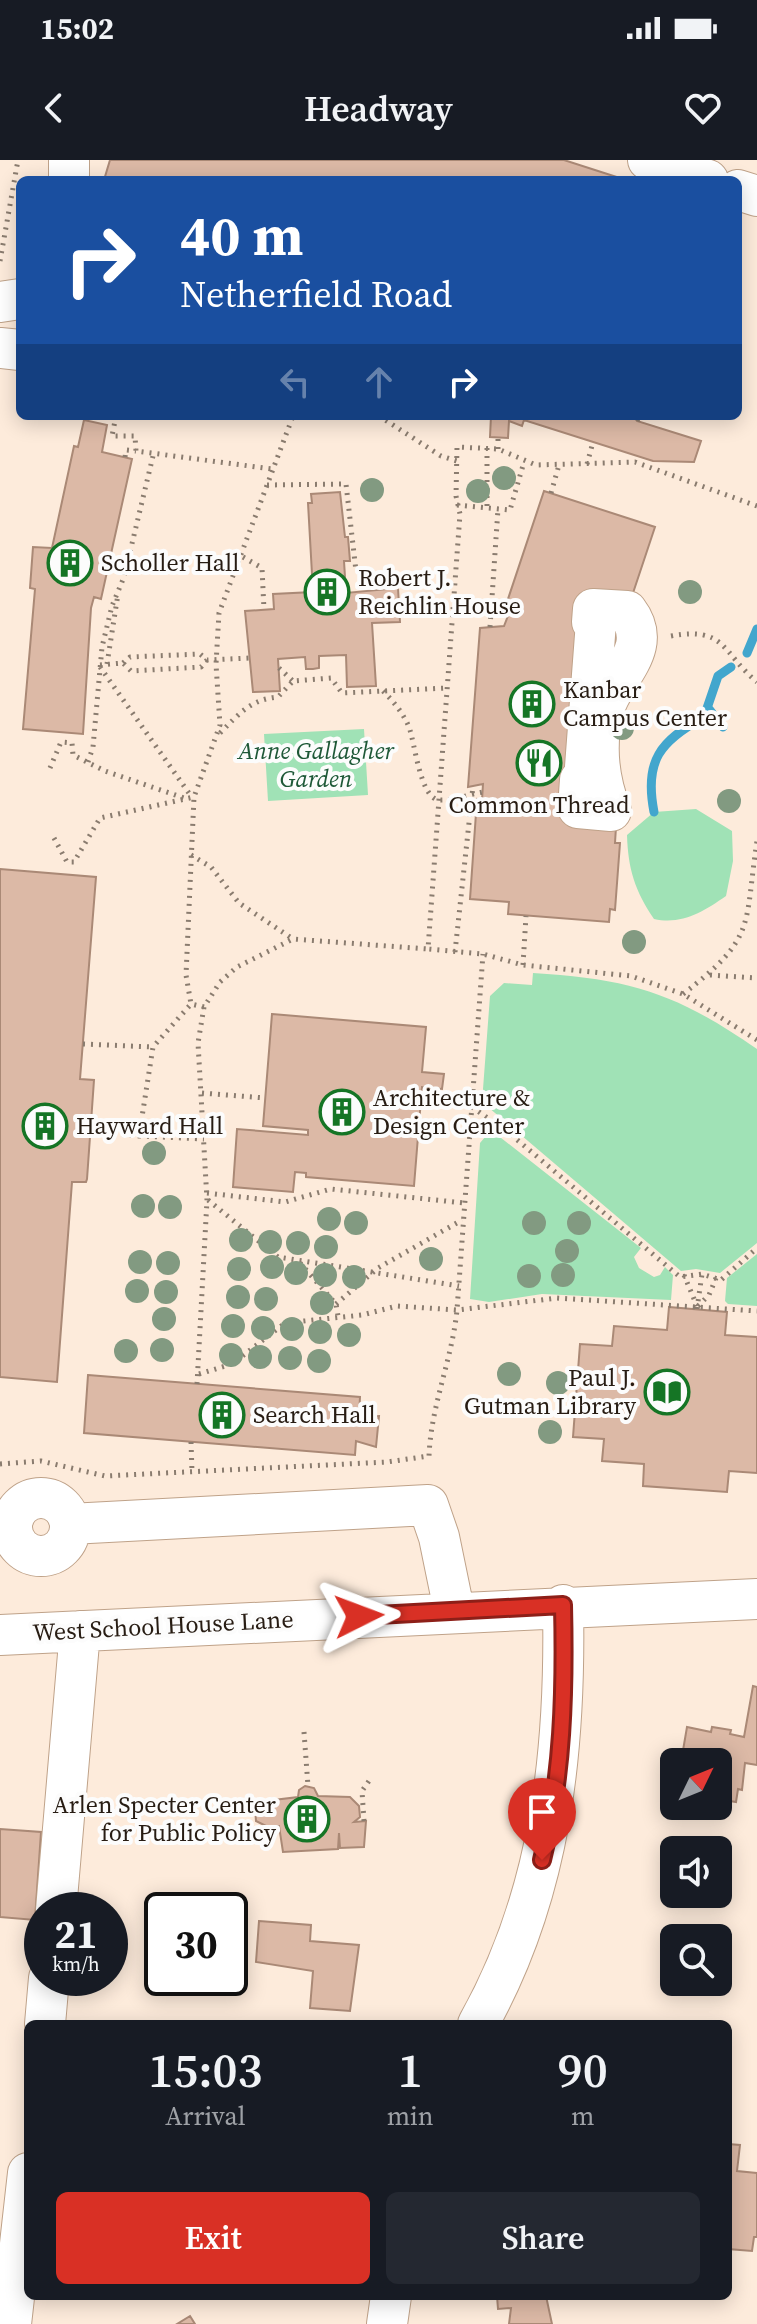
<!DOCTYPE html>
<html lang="en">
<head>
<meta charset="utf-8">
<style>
	:root { --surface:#171b24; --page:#242831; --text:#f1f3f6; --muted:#9ea1a6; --accent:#d93025 }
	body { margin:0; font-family:"Source Serif 4",serif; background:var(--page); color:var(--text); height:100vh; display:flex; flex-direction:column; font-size:30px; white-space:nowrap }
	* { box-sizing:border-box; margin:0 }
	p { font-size:26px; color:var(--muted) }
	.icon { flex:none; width:44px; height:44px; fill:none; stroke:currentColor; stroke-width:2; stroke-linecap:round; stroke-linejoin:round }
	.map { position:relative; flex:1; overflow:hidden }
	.details { position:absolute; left:24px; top:1860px; width:708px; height:280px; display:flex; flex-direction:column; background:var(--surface); border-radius:12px; box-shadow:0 4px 20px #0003 }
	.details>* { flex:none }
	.guide { position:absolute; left:16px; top:16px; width:726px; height:244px; border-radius:12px; box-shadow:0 4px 20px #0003; background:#1a4fa0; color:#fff; overflow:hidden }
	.needle { width:52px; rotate:47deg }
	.buttons { position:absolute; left:660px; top:1588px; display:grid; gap:16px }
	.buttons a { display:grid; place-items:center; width:72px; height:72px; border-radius:12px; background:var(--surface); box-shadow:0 4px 20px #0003; font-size:40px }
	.speed { position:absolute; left:24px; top:1732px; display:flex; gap:16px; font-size:40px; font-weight:700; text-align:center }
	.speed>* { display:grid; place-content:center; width:104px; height:104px; border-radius:50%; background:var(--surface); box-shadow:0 4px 20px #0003; line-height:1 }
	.speed small { font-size:20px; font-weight:400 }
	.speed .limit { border:4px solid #111; border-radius:12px; background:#fff; color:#111 }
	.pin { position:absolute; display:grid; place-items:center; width:68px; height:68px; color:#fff; margin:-82px -34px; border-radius:50% 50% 50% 0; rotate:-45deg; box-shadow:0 0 8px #0007 }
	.pin .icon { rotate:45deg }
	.me { position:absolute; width:88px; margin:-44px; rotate:87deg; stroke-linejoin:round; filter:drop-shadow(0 0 6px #0008) }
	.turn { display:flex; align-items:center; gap:28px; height:168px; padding:0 32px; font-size:36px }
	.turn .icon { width:104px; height:104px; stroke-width:2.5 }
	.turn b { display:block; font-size:56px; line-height:68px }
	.lanes { display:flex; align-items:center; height:76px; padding:0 32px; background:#0003; justify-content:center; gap:40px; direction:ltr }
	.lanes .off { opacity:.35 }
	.eta { display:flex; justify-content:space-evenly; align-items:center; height:136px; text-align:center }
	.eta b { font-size:48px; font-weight:600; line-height:56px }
	.cta { display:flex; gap:16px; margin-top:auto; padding:16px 32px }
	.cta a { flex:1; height:92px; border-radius:12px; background:var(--accent); color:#fff; font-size:32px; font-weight:600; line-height:92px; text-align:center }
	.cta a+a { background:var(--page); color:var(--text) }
	.status { display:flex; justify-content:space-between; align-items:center; height:56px; padding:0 40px; background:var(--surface); direction:ltr }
	.status svg { height:22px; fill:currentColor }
	header { display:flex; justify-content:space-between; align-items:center; height:104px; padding:0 32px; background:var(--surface); font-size:36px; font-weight:600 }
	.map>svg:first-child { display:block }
</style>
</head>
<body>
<div class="status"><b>15:02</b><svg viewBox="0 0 49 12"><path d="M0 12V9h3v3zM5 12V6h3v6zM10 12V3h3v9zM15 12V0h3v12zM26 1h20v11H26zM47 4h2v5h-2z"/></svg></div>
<header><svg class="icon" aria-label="back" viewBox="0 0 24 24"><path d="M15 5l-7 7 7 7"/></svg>Headway<svg class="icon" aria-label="heart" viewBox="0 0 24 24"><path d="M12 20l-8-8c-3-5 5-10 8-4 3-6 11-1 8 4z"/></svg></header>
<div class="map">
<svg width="757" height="2164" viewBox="0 0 757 2164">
	<rect width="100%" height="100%" fill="#fdebdb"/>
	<path fill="#a0e2b6" d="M364 569 368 635 268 641 264 574Z
		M696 649 732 671 733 701 726 736C703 752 682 765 654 759 635 731 628 709 627 675L654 652Z
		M533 813C631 819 676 833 757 889V1083L720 1113 696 1109 681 1111 488 947 483 929 490 836 504 823 532 825Z
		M491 970 641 1088 634 1097 639 1108 654 1117 660 1115 665 1107 673 1115 671 1140 542 1134 489 1142 470 1139 480 983Z
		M757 1094V1146L728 1144 725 1141 727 1118Z"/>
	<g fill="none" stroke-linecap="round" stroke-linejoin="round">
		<path stroke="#42a6cd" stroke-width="9" d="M747 493 757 469
			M709 549 723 567
			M654 652C644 601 660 581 704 557L718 516 731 507"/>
	</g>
	<path fill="#dcb9a6" stroke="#aa8976" stroke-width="2" d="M110 0H564L626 20H104Z
		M491 256H635L637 261 701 281 694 302 653 301 524 260 522 266 509 261 508 278 490 277Z
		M84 260 107 265 102 292 132 299 101 439 94 437 91 448 83 574 23 569 35 429 30 428 33 387 52 388 74 286 78 287Z
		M544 331 655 367 627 451 596 462 617 651 615 683H620L615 750 610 749 609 762 508 754 509 742 470 739 477 639 482 640 483 624 468 627 480 468 504 466 513 443 507 442Z
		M340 332 345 377H348L350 401H344L346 433 398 428 400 462 372 463 376 526 347 527 346 495 319 496V508L313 509H306L305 497 278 499 280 531 253 532 245 451 274 449 273 434 313 432 308 343H312L311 334Z
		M0 709 96 717 80 919 94 920 87 1019 86 1022H72L57 1222 0 1217Z
		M272 854 426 867 422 912 444 914 442 929 422 927 414 1026 306 1017V1013L295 1012 293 1032 233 1027 237 969 308 975V970L263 966Z
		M669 1147 727 1152 725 1175 757 1177V1313L729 1311 727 1332 643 1326 644 1304 602 1301 604 1279 573 1277 580 1184 612 1186 614 1166 667 1170Z
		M88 1215 360 1237 359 1257 379 1256 376 1287 356 1281 355 1295 84 1273Z
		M753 1526 757 1527V1605L745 1603 742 1630 738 1629 736 1642 718 1639V1602H681L687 1567 711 1572 712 1567 731 1570 730 1574 744 1577Z
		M305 1626 314 1628 318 1636 350 1637 359 1646 360 1657 354 1662 366 1661 364 1687 340 1688 339 1673 338 1689 283 1692 279 1666H266L256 1661 255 1648 265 1641 298 1637 299 1630Z
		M0 1669 41 1672 35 1760 0 1757Z
		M259 1761 311 1765 310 1781 359 1785 350 1851 310 1848 313 1811 256 1802Z
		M728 1984 740 1985 737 2011 757 2013V2077H754L752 2091 728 2089Z
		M497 2136H546L552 2164H509L511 2148 498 2149Z
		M190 2156 195 2164H177Z"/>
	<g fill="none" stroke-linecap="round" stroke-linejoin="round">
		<g stroke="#bfa289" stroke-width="42">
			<path id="minor" d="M69 0V20
				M648 0 708 20
				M738 30 757 36
				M0 142 20 139
				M0 188 20 190
				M593 449 627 451C656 489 613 515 603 552 595 586 598 618 611 651L578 648 580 620H584L596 462H592Z
				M12 1367a29 29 0 1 1 58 0a29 29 0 1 1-58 0Z
				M70 1364 428 1345 439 1377 454 1450
				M0 1475 757 1439
				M56 1750 80 1471
				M45 1864 49 1818
				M478 1864C551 1734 566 1591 563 1445
				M11 2164 28 2013
				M387 2164 391 2136"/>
		</g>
		<path stroke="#8a7c6f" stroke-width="5" stroke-dasharray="2 6" stroke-linecap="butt" d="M0 101 18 0
			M116 256 112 276H135L136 291 272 309
			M379 256 441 296 457 301
			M637 261 639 256
			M487 288V347
			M498 289V277
			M125 297 126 290 136 291
			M587 304 593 282
			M267 325 346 324 356 411
			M551 333 559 305
			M457 345 510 350 524 302
			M757 346 635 302 536 305 498 289 457 287 456 336 460 354 428 789 483 794 523 805 631 816 683 834 757 880
			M243 397 262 408 264 450
			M454 451 492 450 509 455
			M490 467 498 349
			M671 476C726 466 722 493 757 522
			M123 503 130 497 200 494 207 500 250 498
			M107 504 118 434
			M100 505 123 503 131 511 201 507 207 500
			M100 507 191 636
			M279 508 293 521
			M383 531C394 542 403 553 409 567 415 583 420 638 439 640 452 641 470 634 483 632
			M220 573C239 554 251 539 278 537L293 521 331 518 342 533 447 528
			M88 602 93 587 102 487 112 446 124 417 153 296
			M50 608 61 582 72 583 73 595 105 611 184 638
			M54 678 67 702H74L100 658 194 637
			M191 695 211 707 239 743 293 779
			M455 792 473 626
			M523 805 526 756
			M710 815 757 818
			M683 834C757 777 744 767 757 681
			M204 847 191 844 186 815 194 637 220 565 216 504 219 453 293 256
			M83 884 153 887
			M202 933 265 938
			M472 947 509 973 680 1117 702 1114 721 1120 757 1088
			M90 972 139 976 153 887 191 844
			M139 976 204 979
			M207 1033 285 1042 331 1029 464 1043
			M208 1040 278 1097 459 1126
			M300 1103 336 1144 338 1156
			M684 1115 697 1146
			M336 1144 378 1108 462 1060
			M698 1146 709 1135 716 1118
			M697 1149 702 1114
			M199 1214 232 1204 285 1163 362 1155 397 1146 457 1150 557 1138 757 1151
			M197 1224 207 1040 198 883 204 847 220 822 237 807 293 779 428 789
			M191 1282 192 1312
			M0 1304 41 1301 105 1316 387 1302 429 1296C431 1245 452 1200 457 1150L483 794
			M304 1572 308 1626
			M364 1661 362 1631 371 1618"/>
		<use href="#minor" stroke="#fff" stroke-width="40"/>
	</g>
	<g fill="#829a81">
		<circle cx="504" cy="318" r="12"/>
		<circle cx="372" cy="330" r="12"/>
		<circle cx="478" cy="331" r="12"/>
		<circle cx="690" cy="432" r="12"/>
		<circle cx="622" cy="568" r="12"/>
		<circle cx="729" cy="641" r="12"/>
		<circle cx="634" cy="782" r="12"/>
		<circle cx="154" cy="993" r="12"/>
		<circle cx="143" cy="1046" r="12"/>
		<circle cx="170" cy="1047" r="12"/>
		<circle cx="329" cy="1059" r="12"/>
		<circle cx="356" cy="1063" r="12"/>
		<circle cx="534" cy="1063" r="12"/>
		<circle cx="579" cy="1063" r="12"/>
		<circle cx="241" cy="1080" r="12"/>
		<circle cx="270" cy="1082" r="12"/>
		<circle cx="298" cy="1083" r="12"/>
		<circle cx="326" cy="1087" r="12"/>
		<circle cx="567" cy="1091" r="12"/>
		<circle cx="431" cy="1099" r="12"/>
		<circle cx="140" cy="1102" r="12"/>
		<circle cx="168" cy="1103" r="12"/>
		<circle cx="272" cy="1107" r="12"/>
		<circle cx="239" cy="1109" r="12"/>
		<circle cx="296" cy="1113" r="12"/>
		<circle cx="325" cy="1115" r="12"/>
		<circle cx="563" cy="1115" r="12"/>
		<circle cx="529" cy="1116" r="12"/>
		<circle cx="354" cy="1117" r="12"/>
		<circle cx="137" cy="1131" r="12"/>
		<circle cx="166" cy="1132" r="12"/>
		<circle cx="238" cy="1137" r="12"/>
		<circle cx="266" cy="1139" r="12"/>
		<circle cx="322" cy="1143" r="12"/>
		<circle cx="164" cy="1159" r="12"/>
		<circle cx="233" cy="1166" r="12"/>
		<circle cx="263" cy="1168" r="12"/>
		<circle cx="292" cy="1169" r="12"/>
		<circle cx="320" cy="1172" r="12"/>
		<circle cx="349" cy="1175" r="12"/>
		<circle cx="162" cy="1190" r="12"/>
		<circle cx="126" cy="1191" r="12"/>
		<circle cx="231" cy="1195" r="12"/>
		<circle cx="260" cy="1197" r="12"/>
		<circle cx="290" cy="1198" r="12"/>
		<circle cx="319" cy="1201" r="12"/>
		<circle cx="509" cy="1214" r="12"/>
		<circle cx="558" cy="1223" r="12"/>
		<circle cx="550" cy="1272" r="12"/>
	</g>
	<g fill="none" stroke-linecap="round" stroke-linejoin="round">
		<g stroke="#8d1f18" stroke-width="20">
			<path id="route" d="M359 1456 563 1445C565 1531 563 1616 542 1700"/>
		</g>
		<use href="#route" stroke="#d93025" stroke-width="14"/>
	</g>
	<defs>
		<g id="building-ring" transform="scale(2.3)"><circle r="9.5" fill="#fcfcfc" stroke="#157525" stroke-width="1.5"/><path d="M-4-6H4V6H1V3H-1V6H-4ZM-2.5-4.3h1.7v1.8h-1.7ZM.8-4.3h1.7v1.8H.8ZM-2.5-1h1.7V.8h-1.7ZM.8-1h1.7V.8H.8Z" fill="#157525"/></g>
		<g id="restaurant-ring" transform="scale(2.3)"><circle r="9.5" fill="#fcfcfc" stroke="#157525" stroke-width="1.5"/><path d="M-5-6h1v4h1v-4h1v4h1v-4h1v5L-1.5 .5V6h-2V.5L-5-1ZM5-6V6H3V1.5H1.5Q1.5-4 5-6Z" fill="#157525"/></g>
		<g id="library-ring" transform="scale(2.3)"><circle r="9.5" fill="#fcfcfc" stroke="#157525" stroke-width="1.5"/><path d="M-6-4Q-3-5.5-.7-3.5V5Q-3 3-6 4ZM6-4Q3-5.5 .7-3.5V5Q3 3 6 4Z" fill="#157525"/></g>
	</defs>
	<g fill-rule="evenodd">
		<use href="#building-ring" x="70" y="403"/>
		<use href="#building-ring" x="327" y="432"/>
		<use href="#building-ring" x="532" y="544"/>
		<use href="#restaurant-ring" x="539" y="603"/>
		<use href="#building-ring" x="342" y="952"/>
		<use href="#building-ring" x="45" y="966"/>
		<use href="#library-ring" x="667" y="1232"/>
		<use href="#building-ring" x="222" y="1255"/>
		<use href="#building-ring" x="307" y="1659"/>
	</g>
	<g text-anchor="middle" stroke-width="8" stroke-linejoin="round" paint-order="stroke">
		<g font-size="24" fill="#271c13" stroke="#fcfcfc" text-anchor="start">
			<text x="101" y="411">Scholler Hall</text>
			<text x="358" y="426">Robert J.<tspan x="358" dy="28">Reichlin House</tspan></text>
			<text x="563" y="538">Kanbar<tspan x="563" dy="28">Campus Center</tspan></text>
			<text x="539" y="653" text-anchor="middle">Common Thread</text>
			<text x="373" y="946">Architecture &amp;<tspan x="373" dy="28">Design Center</tspan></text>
			<text x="76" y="974">Hayward Hall</text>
			<text x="636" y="1226" text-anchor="end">Paul J.<tspan x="636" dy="28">Gutman Library</tspan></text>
			<text x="253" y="1263">Search Hall</text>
			<text x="276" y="1653" text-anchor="end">Arlen Specter Center<tspan x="276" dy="28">for Public Policy</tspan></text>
		</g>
		<g font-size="24" font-style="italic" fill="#1e5837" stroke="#fcfcfc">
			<text x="316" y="599">Anne Gallagher<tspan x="316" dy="28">Garden</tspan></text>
		</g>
		<g font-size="24" fill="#271c13" stroke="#fcfcfc">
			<text transform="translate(163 1466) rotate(-3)" y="8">West School House Lane</text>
		</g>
	</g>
</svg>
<div class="buttons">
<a><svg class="needle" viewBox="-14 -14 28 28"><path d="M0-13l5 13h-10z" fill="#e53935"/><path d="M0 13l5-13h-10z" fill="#9ea1a6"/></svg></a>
<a><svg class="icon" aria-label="sound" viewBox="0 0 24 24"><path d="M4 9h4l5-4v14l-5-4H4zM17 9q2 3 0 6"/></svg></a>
<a><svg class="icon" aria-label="search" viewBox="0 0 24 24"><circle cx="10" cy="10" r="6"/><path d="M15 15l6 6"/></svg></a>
</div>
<div class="speed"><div>21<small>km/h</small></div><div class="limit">30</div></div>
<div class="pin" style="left:542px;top:1700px;background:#d93025"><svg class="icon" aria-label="arrive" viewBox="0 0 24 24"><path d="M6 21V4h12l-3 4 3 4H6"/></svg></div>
<svg class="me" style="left:359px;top:1456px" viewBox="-20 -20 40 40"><path d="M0-17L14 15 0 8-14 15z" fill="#d93025" stroke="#fff" stroke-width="4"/></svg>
<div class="guide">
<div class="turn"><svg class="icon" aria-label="right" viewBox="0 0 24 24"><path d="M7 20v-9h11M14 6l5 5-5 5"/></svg><div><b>40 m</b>Netherfield Road</div></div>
<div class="lanes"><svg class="icon off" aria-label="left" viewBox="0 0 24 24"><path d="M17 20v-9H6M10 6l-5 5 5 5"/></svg><svg class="icon off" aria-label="ahead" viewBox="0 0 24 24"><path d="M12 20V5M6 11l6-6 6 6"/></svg><svg class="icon" aria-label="right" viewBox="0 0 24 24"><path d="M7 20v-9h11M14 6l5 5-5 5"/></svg></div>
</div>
<section class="details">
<div class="eta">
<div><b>15:03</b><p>Arrival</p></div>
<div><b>1</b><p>min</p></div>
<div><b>90</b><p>m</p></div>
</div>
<div class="cta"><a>Exit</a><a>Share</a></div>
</section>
</div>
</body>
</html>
